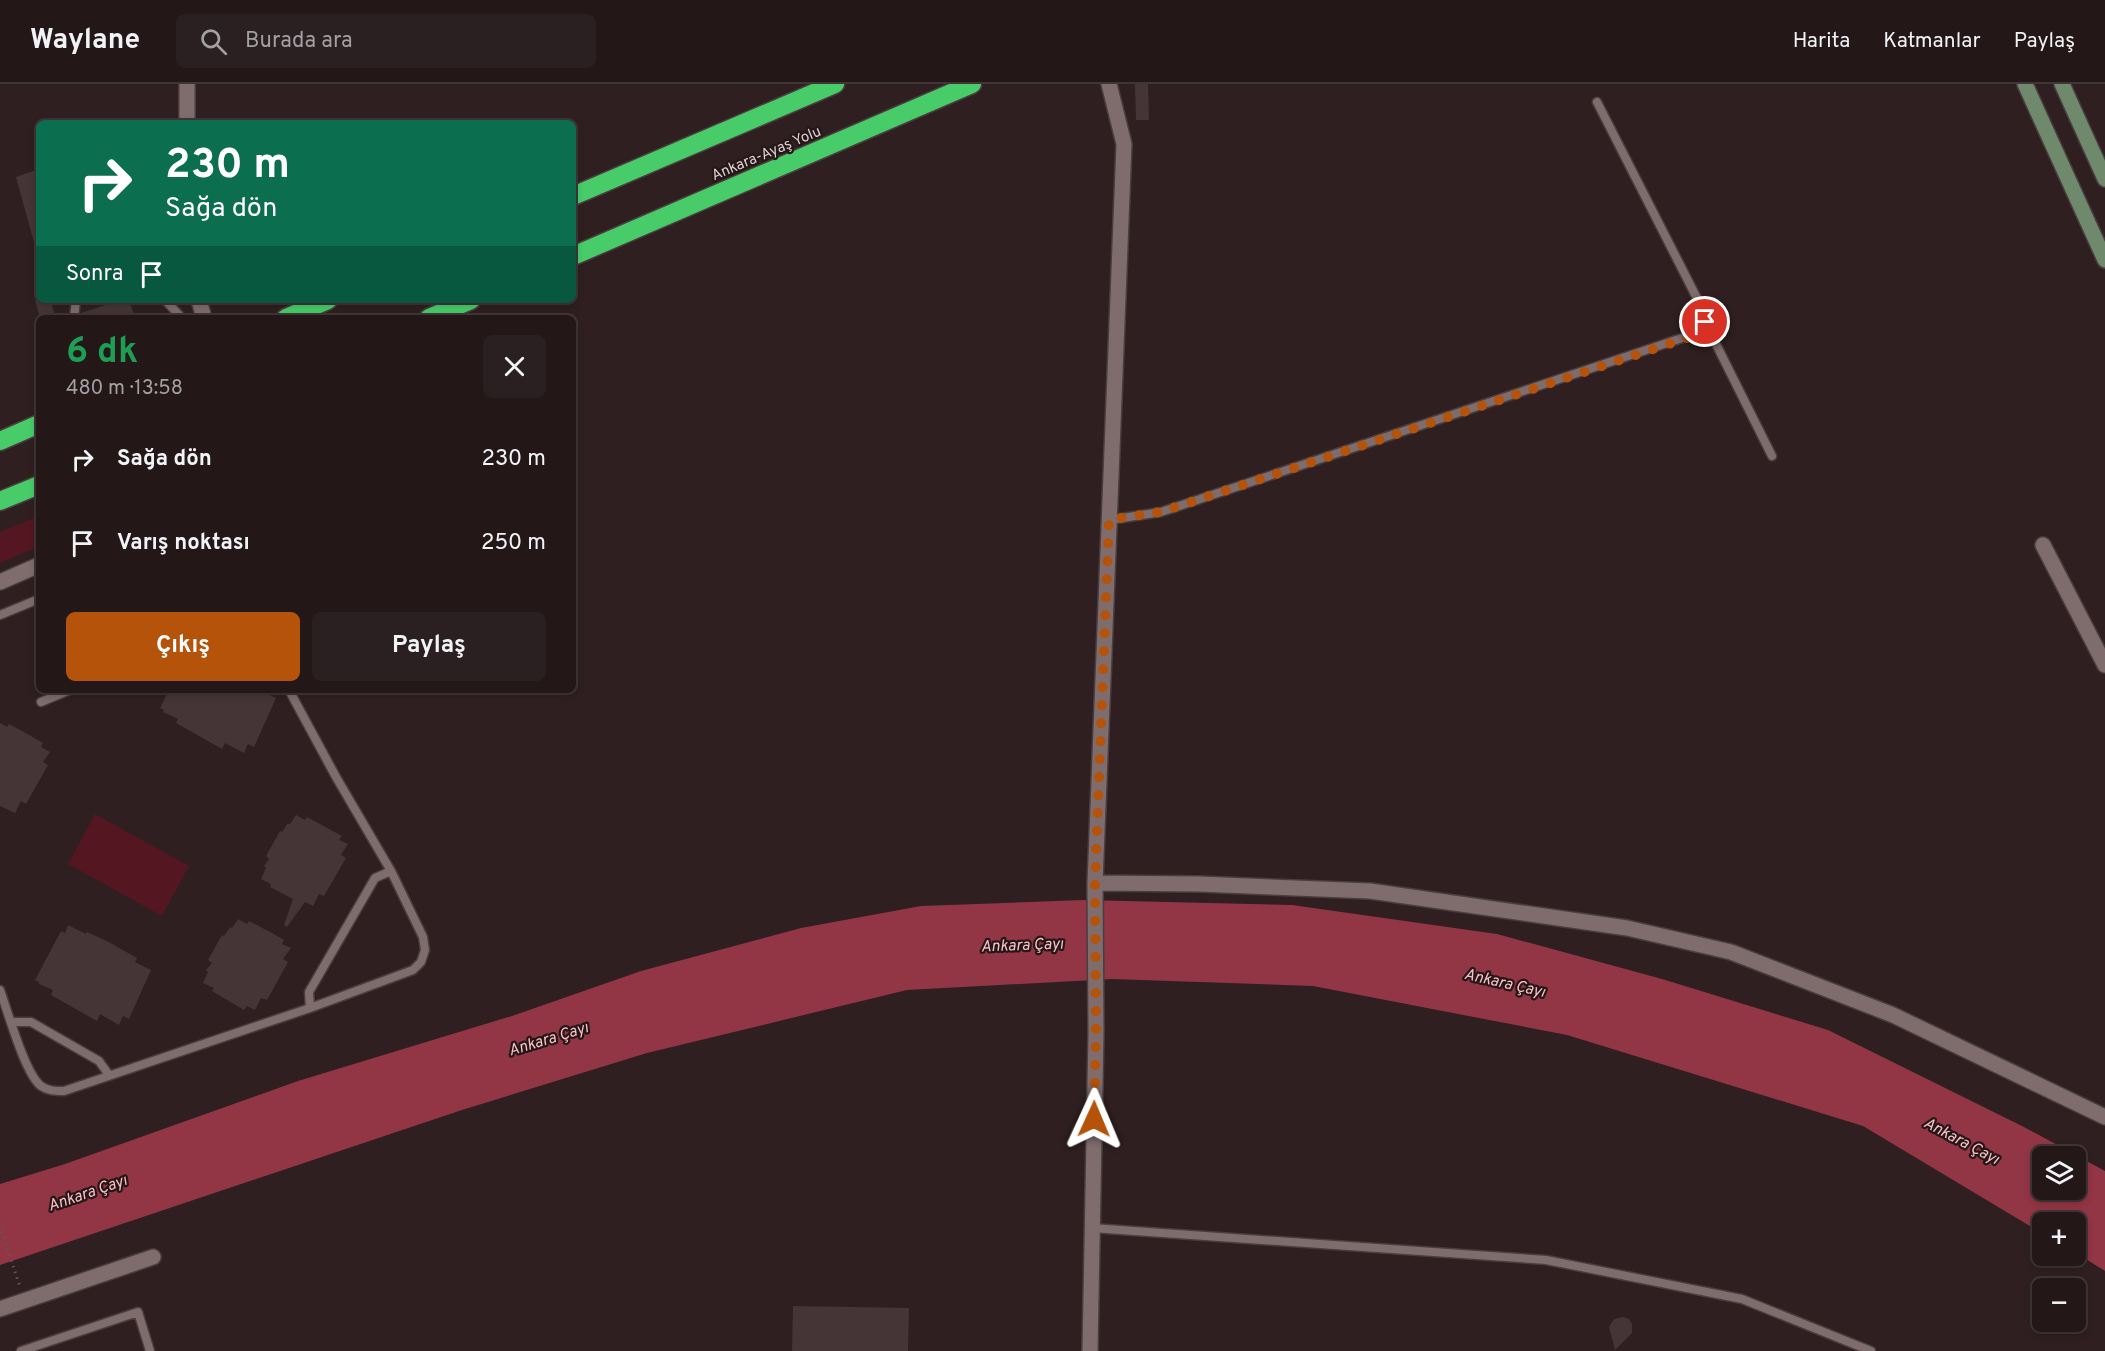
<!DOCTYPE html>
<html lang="tr">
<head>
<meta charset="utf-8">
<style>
	:root { --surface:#231718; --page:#2b2021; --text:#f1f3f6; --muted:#a39fa2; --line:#403637; --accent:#b45309 }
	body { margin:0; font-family:Overpass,sans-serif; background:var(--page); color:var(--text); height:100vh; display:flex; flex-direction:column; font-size:22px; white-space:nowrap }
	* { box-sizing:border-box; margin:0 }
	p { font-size:20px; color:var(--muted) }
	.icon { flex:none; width:33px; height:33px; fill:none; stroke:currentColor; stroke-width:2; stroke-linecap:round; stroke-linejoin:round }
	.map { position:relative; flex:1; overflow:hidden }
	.panel { position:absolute; left:36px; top:231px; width:540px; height:378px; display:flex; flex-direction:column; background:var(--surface); border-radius:9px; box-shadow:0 3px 9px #0003,0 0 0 2px var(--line) }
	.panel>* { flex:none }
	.guide { position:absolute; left:36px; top:36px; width:540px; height:183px; border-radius:9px; box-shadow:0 3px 9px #0003,0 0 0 2px var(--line); background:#0b6e4f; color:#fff; overflow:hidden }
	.controls { position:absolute; left:2032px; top:1062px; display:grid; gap:12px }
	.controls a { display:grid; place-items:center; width:54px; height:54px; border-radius:9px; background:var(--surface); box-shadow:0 3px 9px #0003,0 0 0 2px var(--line); font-size:30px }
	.pin { position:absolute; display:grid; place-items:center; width:51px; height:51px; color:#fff; margin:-26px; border:3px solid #fff; border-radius:50%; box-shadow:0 2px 6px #0007 }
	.me { position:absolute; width:66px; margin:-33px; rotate:1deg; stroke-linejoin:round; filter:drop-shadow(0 0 4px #0008) }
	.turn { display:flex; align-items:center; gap:21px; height:126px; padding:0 30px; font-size:27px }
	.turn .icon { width:78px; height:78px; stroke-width:2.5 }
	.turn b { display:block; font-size:42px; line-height:51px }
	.then { display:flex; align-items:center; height:57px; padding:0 30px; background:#0003; gap:12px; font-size:22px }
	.round { display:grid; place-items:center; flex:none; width:63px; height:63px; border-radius:9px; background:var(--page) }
	.head { display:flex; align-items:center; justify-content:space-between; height:102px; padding:0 30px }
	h1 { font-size:36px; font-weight:700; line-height:45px; color:#1e9e55 }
	.primary-button { display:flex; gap:12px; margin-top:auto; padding:12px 30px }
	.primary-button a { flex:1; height:69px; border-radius:9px; background:var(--accent); color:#fff; font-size:24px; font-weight:700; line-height:69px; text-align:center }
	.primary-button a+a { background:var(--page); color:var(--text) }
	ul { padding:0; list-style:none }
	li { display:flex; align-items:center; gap:18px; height:84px; padding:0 30px }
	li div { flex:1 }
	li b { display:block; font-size:22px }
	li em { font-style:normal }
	header { display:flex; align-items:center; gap:36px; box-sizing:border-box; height:84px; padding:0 30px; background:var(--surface); border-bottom:2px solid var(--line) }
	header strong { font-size:28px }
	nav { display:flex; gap:33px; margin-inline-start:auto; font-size:21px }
	.search { width:420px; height:54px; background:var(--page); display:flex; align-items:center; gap:15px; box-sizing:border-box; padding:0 21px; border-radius:9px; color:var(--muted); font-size:22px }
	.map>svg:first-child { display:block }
</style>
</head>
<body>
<header>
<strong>Waylane</strong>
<div class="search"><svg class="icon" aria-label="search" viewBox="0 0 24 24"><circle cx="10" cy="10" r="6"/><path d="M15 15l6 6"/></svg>Burada ara</div>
<nav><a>Harita</a><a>Katmanlar</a><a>Paylaş</a></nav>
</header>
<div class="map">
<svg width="2105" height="1267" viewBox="0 0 2105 1267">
	<rect width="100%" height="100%" fill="#2f1f20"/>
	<path fill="#541621" d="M39 432V462L0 479V448Z
		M95 730 189 782 162 832 68 780Z"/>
	<path fill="#923544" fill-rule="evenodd" d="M1083 816 1292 821 1497 850 1662 895 1828 946 2024 1043 2105 1087V1187L2076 1169V1138H2043V1150L1863 1042 1567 951 1313 902 1112 895 907 906 647 969 462 1026 0 1181V1100L65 1080 298 997 512 932 641 887 801 844 921 822ZM2043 1072H2076V1106H2043Z"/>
	<path fill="#463537" d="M1135 0H1148L1149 36H1136Z
		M39 85V161L35 162 16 93Z
		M35 216H50L56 234H40Z
		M121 216H129L135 234H80L81 229Z
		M169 606H260L276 614 254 663 248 660 244 669 225 659 222 665 176 639 178 635 163 628 164 626 160 624Z
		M0 639 7 643 9 640 31 652 43 659 41 663 50 668 43 678 48 681 26 720 21 717 15 729 0 722Z
		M296 731 305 736 307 733 329 745 342 752 339 756 348 760 341 771 346 774 324 812 319 810 313 822 305 818 287 843 284 841 293 815 270 803 271 800 261 795 266 784 264 782 269 775 266 772 280 747 282 748 287 740H290Z
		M238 835 247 840 249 837 272 849 284 856 282 860 291 864 283 875 288 878 267 916 261 914 255 926 247 922 244 926 212 907 214 904 203 899 208 888 206 886 212 879 208 876 222 851 224 852 230 843 232 844Z
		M68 841 86 850 87 848 107 857 137 874 135 878 151 886 129 935 123 932 119 941 100 930 97 937 51 911 53 906 39 900V898L35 896 61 847 65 849Z
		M793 1222 909 1224 908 1267H792Z
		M1623 1233 1629 1235 1632 1240V1249L1615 1266 1609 1243 1614 1235Z"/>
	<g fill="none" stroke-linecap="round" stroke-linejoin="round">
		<g stroke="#493d3e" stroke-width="11">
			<path id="lane" d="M165 216 182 234
				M74 234 76 216
				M1703 243 1716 260 1772 372
				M1109 436 1161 428 1697 249 1705 238 1704 228 1597 18
				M0 531 39 515
				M41 618 70 606
				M0 906C8 928 25 990 41 1002 48 1007 55 1007 64 1007L310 924 413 886 421 878 425 866 423 853 391 787 336 693 289 606
				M310 924 309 908 375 794 391 787
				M12 938H31L99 977 109 991
				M1092 1144 1546 1176 1742 1215 1871 1267
				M21 1267 138 1228 150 1267"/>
		</g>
		<g stroke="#493d3e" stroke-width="18">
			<path id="street" d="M187 0V39
				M199 216 204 234
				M2043 461 2105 581
				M0 498 39 481
				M1095 799 1199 800 1370 807 1627 844 1731 868 1893 931 2105 1033
				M0 1225 153 1173
				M1090 1267 1096 948 1095 799 1124 60 1109 0"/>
		</g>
		<g stroke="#493d3e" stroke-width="18">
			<path id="secondary" d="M2025 0 2105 176
				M2062 0 2105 95"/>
		</g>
		<g stroke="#493d3e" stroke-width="21">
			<path id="highway" d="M573 112 835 0
				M573 172 972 0
				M286 234 328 216
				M429 234 471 216
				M0 357 39 340
				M0 417 39 401"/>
		</g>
		<path stroke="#645657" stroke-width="3" stroke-dasharray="1.5 4.5" stroke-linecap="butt" d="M0 1142 20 1203"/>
		<use href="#lane" stroke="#7f6c6d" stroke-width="8"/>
		<use href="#street" stroke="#7f6c6d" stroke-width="15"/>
		<use href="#secondary" stroke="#6e896c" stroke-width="15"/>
		<use href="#highway" stroke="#47cc69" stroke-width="18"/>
	</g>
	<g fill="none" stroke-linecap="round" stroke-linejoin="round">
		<path stroke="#b45309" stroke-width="10" stroke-dasharray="0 18" d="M1094 1035 1096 948 1095 799 1109 436 1161 428 1693 252 1701 246 1705 238"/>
	</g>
	<g text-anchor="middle" stroke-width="4.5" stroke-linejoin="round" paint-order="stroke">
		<g font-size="15" fill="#dcd1d2" stroke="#251617">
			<text transform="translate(766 69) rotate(-23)" y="5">Ankara-Ayaş Yolu</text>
		</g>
		<g font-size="16" font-style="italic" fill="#f8c1c5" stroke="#251617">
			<text transform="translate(1022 860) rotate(-2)" y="6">Ankara Çayı</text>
			<text transform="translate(1505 898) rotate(13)" y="6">Ankara Çayı</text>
			<text transform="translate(548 954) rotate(-17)" y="6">Ankara Çayı</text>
			<text transform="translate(1962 1056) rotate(28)" y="6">Ankara Çayı</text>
			<text transform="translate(87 1108) rotate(-19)" y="6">Ankara Çayı</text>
		</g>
	</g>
</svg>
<div class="controls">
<a><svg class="icon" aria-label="layers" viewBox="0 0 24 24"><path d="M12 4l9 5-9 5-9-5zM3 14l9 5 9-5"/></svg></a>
<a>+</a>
<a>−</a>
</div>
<div class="pin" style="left:1705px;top:238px;background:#d93025"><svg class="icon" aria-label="arrive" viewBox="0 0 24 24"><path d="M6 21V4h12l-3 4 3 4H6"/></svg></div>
<svg class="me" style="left:1094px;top:1035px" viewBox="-20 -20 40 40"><path d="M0-17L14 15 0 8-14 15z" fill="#b45309" stroke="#fff" stroke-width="4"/></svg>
<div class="guide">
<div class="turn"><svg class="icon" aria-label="right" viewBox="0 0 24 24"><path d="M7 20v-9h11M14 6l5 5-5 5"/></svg><div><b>230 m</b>Sağa dön</div></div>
<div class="then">Sonra<svg class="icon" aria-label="arrive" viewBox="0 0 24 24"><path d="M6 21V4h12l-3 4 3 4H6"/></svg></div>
</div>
<section class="panel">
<div class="head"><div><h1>6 dk</h1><p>480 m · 13:58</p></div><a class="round"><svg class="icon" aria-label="close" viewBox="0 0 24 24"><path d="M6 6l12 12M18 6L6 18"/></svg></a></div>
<ul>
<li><svg class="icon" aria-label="right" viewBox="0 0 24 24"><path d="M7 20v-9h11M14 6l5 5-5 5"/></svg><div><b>Sağa dön</b></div><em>230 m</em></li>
<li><svg class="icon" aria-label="arrive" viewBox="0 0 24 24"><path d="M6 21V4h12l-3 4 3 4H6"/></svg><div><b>Varış noktası</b></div><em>250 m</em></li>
</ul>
<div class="primary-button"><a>Çıkış</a><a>Paylaş</a></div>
</section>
</div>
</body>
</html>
